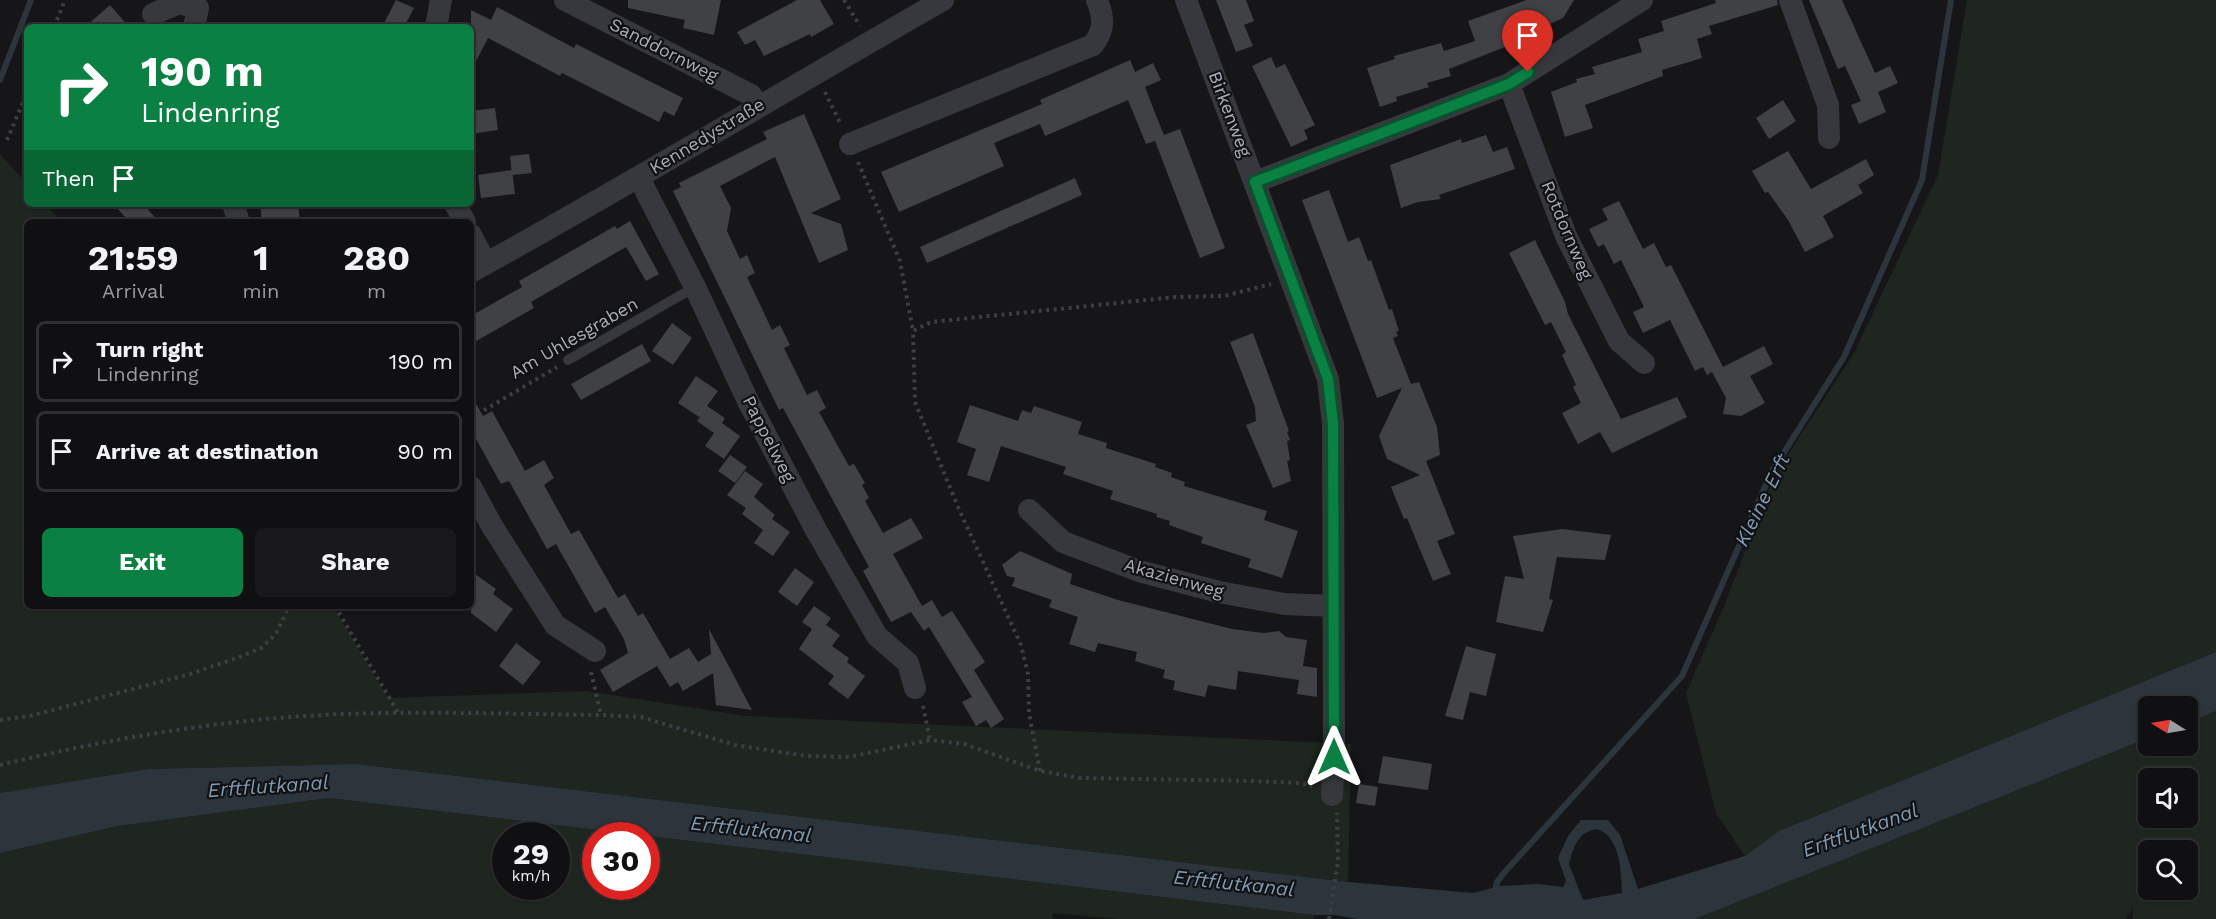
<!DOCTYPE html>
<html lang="en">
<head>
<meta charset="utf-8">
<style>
	:root { --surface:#101012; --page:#19191b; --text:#f1f3f6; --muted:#9c9d9f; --line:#303032; --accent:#0b8043 }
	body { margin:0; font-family:"Work Sans",sans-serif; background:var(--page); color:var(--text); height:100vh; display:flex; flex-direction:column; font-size:22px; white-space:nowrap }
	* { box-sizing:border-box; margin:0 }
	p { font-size:20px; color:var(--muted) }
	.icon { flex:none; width:33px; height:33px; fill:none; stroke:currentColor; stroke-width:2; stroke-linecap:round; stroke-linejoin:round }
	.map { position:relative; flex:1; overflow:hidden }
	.details { position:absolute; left:24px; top:219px; width:450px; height:390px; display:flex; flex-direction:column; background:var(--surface); border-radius:9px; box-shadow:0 2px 4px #0004,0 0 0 2px var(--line) }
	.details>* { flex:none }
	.banner { position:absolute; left:24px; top:24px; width:450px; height:183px; border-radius:9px; box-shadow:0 2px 4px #0004,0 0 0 2px var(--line); background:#0b8043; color:#fff; overflow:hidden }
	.needle { width:39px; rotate:281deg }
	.buttons { position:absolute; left:2138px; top:696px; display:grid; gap:12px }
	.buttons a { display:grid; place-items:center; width:60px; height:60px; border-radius:9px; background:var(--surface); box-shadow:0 2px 4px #0004,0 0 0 2px var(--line); font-size:30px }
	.speed { position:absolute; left:492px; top:822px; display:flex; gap:12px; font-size:30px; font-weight:700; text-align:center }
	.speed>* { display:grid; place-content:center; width:78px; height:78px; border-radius:50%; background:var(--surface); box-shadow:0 2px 4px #0004,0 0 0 2px var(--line); line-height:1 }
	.speed small { font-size:15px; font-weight:400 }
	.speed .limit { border:9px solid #d22; background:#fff; color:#111 }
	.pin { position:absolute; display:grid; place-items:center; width:51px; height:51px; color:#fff; margin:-62px -26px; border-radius:50% 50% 50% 0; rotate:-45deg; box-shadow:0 0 6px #0007 }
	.pin .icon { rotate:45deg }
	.me { position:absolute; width:66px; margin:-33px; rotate:0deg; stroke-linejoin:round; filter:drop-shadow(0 0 4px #0008) }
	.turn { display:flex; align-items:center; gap:21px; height:126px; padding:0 18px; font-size:27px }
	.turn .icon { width:78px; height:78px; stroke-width:2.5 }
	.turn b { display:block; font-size:42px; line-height:51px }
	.then { display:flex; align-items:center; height:57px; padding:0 18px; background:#0003; gap:12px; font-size:22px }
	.eta { display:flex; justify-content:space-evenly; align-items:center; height:102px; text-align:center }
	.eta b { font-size:36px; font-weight:700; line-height:42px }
	.primary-button { display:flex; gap:12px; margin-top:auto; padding:12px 18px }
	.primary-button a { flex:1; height:69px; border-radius:9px; background:var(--accent); color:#fff; font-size:24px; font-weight:700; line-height:69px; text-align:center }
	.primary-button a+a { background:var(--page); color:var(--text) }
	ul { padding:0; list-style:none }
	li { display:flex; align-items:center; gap:18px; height:81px; margin:0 12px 9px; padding:0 6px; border:3px solid var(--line); border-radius:9px }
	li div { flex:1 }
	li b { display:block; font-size:22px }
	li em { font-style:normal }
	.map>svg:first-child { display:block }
</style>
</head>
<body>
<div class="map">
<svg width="2216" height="919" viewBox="0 0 2216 919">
	<rect width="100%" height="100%" fill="#161618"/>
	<path fill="#1e261f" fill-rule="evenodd" d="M1967 0H2216V652L1779 831 1745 856 1716 813 1686 693 1725 604 1774 476 1854 353 1938 175Z
		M0 154 27 184V204H45L62 222H27V606H333L388 698 586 691 746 716 1351 744 1348 882 356 764 148 769 0 793Z
		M2216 711V919H2133V907L2126 919H1695L2148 738V746H2187V723ZM2148 778H2187V818H2148ZM2148 850H2187V890H2148Z
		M329 798 1314 915V919H1119L1053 913 1052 919H0V853L118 826ZM506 836H556V886H506ZM596 836H646V886H596Z"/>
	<path fill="#2c353c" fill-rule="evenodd" d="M2216 652V711L2187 723V706H2148V738L1695 919H1358L1335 915H1314L329 798 118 826 0 853V793L148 769 356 764 1348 882 1473 893 1500 886 1539 884 1563 887 1566 881 1558 858 1568 836 1581 820H1608L1620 835 1638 889 1745 856 1779 831ZM1597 829C1621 837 1621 872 1622 893L1583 900 1569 864C1574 847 1577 832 1597 829Z"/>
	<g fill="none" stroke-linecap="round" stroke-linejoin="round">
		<path stroke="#2c353c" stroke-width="6" d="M0 80 31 0
			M1494 896 1497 882 1503 874 1682 676 1771 473 1844 357 1922 180 1951 0"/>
	</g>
	<path fill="#404145" d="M396 0 414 8 404 27H382Z
		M628 0H721L714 35 683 28 685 20 628 8Z
		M797 0H820L834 24 811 37 810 34 764 56 755 40 745 45 737 32Z
		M1216 0H1246L1254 21 1244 25 1253 46 1236 52Z
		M1527 0H1574L1563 18 1532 32 1533 36 1449 69 1451 76 1427 83 1429 87 1396 97 1397 101 1380 107 1367 68 1395 59 1394 56 1441 43 1444 51 1475 41 1468 21Z
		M1715 0H1777L1778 5 1709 26 1712 34 1697 39 1702 58 1662 70 1663 76 1585 105 1593 128 1565 137 1551 92 1577 82 1576 79 1595 74 1592 67 1642 52 1638 39 1664 31 1661 21 1716 3Z
		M1809 0H1842L1875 73 1890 66 1898 83 1878 92 1886 112 1859 124 1851 105 1861 101 1845 66 1838 69Z
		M110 5 129 27H85Z
		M497 7 574 48 576 44 683 98 674 116 664 111 659 122 562 73 560 76 488 38 471 71V10L491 20Z
		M1271 57 1276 68 1285 64 1315 125 1304 130 1308 139 1291 147 1252 66Z
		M1130 60 1135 72 1153 63 1161 80 1145 87 1157 118 1164 135 1180 129 1225 248 1200 258 1155 141 1146 144 1128 100 1045 136 1040 124 994 143 1004 166 899 212 881 172 1042 104 1040 100Z
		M1783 100 1796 121 1769 139 1756 118Z
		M495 108 498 130 471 134V111Z
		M804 114 841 199 811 213 841 224 848 250 819 263 775 157 720 186 731 208 727 231 740 259 747 255 755 273 747 277 772 330 780 325 790 345 784 348 807 395 817 390 826 408 819 412 849 466 854 464 865 483 862 485 869 498 865 501 883 533 911 518 923 538 893 554 922 606 932 600 942 617 952 611 985 662 974 670 1004 719 991 728 986 720 976 726 962 702 972 697 929 627 924 631 911 612 891 622 863 571 869 567 783 408 779 410 673 191 681 187 679 183 767 139 763 132Z
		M1486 135 1493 152 1507 147 1515 169 1439 195 1441 199 1418 202 1401 208 1390 165 1461 139 1462 143Z
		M1788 151 1811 189 1866 159 1874 175 1858 185 1863 193 1823 216 1834 237 1805 252 1788 220 1768 192 1765 193 1752 171Z
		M529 154 532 173 512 175 510 156Z
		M512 170 515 194 481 198 478 175Z
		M1075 178 1082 195 927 263 920 247Z
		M1329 190 1348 242 1359 237 1368 261 1371 260 1389 310 1392 309 1399 331 1396 332 1398 336 1393 338 1411 384 1419 382 1437 427 1440 455 1426 461 1455 534 1437 541 1451 574 1433 581 1407 518 1404 519 1391 487 1420 475 1387 459 1379 436 1402 388 1377 398 1302 200Z
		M1619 201 1643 249 1654 243 1666 267 1671 265 1723 367 1764 346 1773 364 1750 376 1765 403 1741 416 1723 414 1726 398 1712 372 1707 375 1703 367 1695 371 1670 320 1643 333 1633 312 1644 307 1621 260 1614 264 1604 244 1598 247 1589 229 1608 220 1602 209Z
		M113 204H143L159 222H130Z
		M260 204H298L300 222H262Z
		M630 221 659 274 646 281 626 247 531 302 534 308 471 344V316L522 287 519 281 615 226 617 229Z
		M1535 240 1565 302 1568 314 1621 419 1677 397 1687 417 1612 453 1600 432 1578 444 1562 413 1581 403 1573 387 1576 385 1562 355 1566 352 1551 322 1545 325 1509 253Z
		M672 323 692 338 673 365 652 351Z
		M1253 333 1289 431 1287 432 1290 440 1287 441 1290 460 1287 461 1291 481 1273 488 1246 425 1256 421 1255 407 1230 342Z
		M642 344 651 361 581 400 571 384Z
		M696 376 718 391 707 406 725 418 722 423 740 436 724 459 705 446 714 433 697 421 701 415 699 417 678 403Z
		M471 395 483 416 492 411 525 471 544 460 554 478 544 485 571 534 579 530 618 598 625 594 638 616 643 613 670 659 689 648 698 662 711 654 709 629 752 710 716 705 713 673 683 691 678 682 670 687 657 666 613 692 600 670 628 653 624 639 605 607 595 613 556 544 547 549 509 481 501 484 471 430Z
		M970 405 1018 421 1022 410 1031 413 1034 406 1082 422 1078 434 1107 443 1106 448 1156 464 1155 467 1172 473 1171 477 1185 482 1184 486 1267 511 1264 520 1298 531 1282 578 1248 567 1251 559 1201 543 1203 537 1169 525 1170 521 1156 517 1157 514 1110 499 1113 491 1063 474 1066 467 1001 446 989 482 967 475 976 449 957 442Z
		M730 455 747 467 735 483 718 471Z
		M745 471 763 484 754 497 775 515 772 519 790 532 773 556 754 543 763 530 742 514 748 505 746 508 727 495Z
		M1562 529 1611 535 1605 560 1557 557 1549 599 1553 600 1543 632 1496 622 1505 576 1524 579 1513 536Z
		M1020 551 1072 574 1070 584 1118 600 1232 629 1263 633 1279 631 1286 637 1307 640 1303 666 1317 668V697L1297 694 1299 680 1238 671 1236 690 1208 685 1205 697 1173 690 1175 681 1163 678 1165 670 1135 661 1137 652 1098 643 1095 652 1069 644 1078 617 1049 607 1052 600 1012 586 1015 578 1007 576 1002 565Z
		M795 568 814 582 797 606 778 592Z
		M471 571 496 589 493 594 513 609 496 632 471 613Z
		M814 606 831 618 826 625 840 635 832 646 849 658 847 662 865 676 848 699 828 684 834 676 799 649 812 629 802 622Z
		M516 643 541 662 523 685 499 666Z
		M1466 646 1496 654 1486 696 1470 692 1463 720 1445 716Z
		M1383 756 1432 764 1428 790 1378 783Z
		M1359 784 1378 787 1375 806 1356 803Z"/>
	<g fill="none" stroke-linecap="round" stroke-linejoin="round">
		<path stroke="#3d3f44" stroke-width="4" stroke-dasharray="3 4.5" stroke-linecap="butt" d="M844 0 860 26
			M54 27 65 0
			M825 92 841 125
			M7 140 27 93
			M858 162 900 261 913 331
			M471 418 557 367
			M335 606 399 714
			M591 672 601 715
			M923 706 930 740
			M0 720 30 716 190 674 237 658 261 648 276 634 289 606
			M0 765C91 743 184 726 278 718 383 709 495 714 601 715L641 717 735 745 807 756 849 757 930 740 964 744 1040 771 1080 778 1251 781 1301 783 1312 786
			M1040 771 1029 713 1028 674 1021 645 958 507 915 402 913 331 931 322 1176 297 1224 296 1271 284
			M1329 919 1338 861 1337 813"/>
		<path stroke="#37383d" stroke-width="10" d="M568 360 695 287"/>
		<path stroke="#37383d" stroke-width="22" d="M565 0 751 95 758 105
			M1186 0 1328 379 1333 424 1334 757 1332 795
			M1790 0 1828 105 1829 138
			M153 14 179 3 198 8 194 27
			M436 27 441 0
			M1509 84 1566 236 1619 341 1644 363
			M850 144 1093 45C1105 29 1104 18 1097 0
			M639 178 695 287 748 401 816 530 877 636 908 663 915 688
			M1255 182 1509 84 1642 0
			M233 204 239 222
			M455 204 465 222
			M471 235 486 264
			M471 272C630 184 786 90 943 0
			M471 487 492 526 555 625 595 651
			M1029 510 1063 542 1139 571 1219 592 1284 604 1333 606"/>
	</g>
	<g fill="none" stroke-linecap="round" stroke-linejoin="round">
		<g stroke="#07532c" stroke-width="15">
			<path id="route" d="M1334 757 1333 424 1328 379 1255 182 1509 84 1528 72"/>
		</g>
		<use href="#route" stroke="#0b8043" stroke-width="10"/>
	</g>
	<g text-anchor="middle" stroke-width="4.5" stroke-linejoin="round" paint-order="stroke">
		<g font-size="18" fill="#a8adb8" stroke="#111113">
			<text transform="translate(664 50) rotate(27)" y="6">Sanddornweg</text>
			<text transform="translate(1230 114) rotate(69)" y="6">Birkenweg</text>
			<text transform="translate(707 136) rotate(-31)" y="6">Kennedystraße</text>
			<text transform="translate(1567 230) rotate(67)" y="6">Rotdornweg</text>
			<text transform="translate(574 338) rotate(-30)" y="6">Am Uhlesgraben</text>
			<text transform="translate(769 439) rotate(63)" y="6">Pappelweg</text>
			<text transform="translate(1174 578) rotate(16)" y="6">Akazienweg</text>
		</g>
		<g font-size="20" font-style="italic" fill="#7f9bb3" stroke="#111113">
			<text transform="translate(1762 500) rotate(-64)" y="7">Kleine Erft</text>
			<text transform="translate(268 786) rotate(-4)" y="7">Erftflutkanal</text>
			<text transform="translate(751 829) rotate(6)" y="7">Erftflutkanal</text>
			<text transform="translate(1860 830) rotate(-20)" y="7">Erftflutkanal</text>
			<text transform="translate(1234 883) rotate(6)" y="7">Erftflutkanal</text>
		</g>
	</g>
</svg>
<div class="buttons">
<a><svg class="needle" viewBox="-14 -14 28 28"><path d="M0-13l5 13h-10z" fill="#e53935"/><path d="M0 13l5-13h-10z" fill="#9c9d9f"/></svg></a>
<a><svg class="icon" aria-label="sound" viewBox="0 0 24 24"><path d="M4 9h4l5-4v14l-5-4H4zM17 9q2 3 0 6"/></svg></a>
<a><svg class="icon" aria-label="search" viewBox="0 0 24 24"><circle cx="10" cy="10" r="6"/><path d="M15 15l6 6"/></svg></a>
</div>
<div class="speed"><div>29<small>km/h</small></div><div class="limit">30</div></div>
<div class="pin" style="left:1528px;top:72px;background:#d93025"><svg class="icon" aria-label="arrive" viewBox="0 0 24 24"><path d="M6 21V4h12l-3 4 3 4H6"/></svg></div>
<svg class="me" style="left:1334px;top:757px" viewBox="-20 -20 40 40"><path d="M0-17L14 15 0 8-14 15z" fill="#0b8043" stroke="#fff" stroke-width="4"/></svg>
<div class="banner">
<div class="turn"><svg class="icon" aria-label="right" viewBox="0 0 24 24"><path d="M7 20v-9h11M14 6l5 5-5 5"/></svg><div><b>190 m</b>Lindenring</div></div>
<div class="then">Then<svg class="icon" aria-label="arrive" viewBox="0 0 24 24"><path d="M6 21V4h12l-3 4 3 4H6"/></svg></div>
</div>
<section class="details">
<div class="eta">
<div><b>21:59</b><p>Arrival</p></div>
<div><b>1</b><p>min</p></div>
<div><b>280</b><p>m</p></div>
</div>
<ul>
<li><svg class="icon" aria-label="right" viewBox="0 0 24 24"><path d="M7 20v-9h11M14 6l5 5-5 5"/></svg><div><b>Turn right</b><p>Lindenring</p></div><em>190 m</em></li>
<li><svg class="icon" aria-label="arrive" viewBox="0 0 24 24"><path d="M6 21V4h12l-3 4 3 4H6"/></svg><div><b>Arrive at destination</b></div><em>90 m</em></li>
</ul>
<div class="primary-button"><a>Exit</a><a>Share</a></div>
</section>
</div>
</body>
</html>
